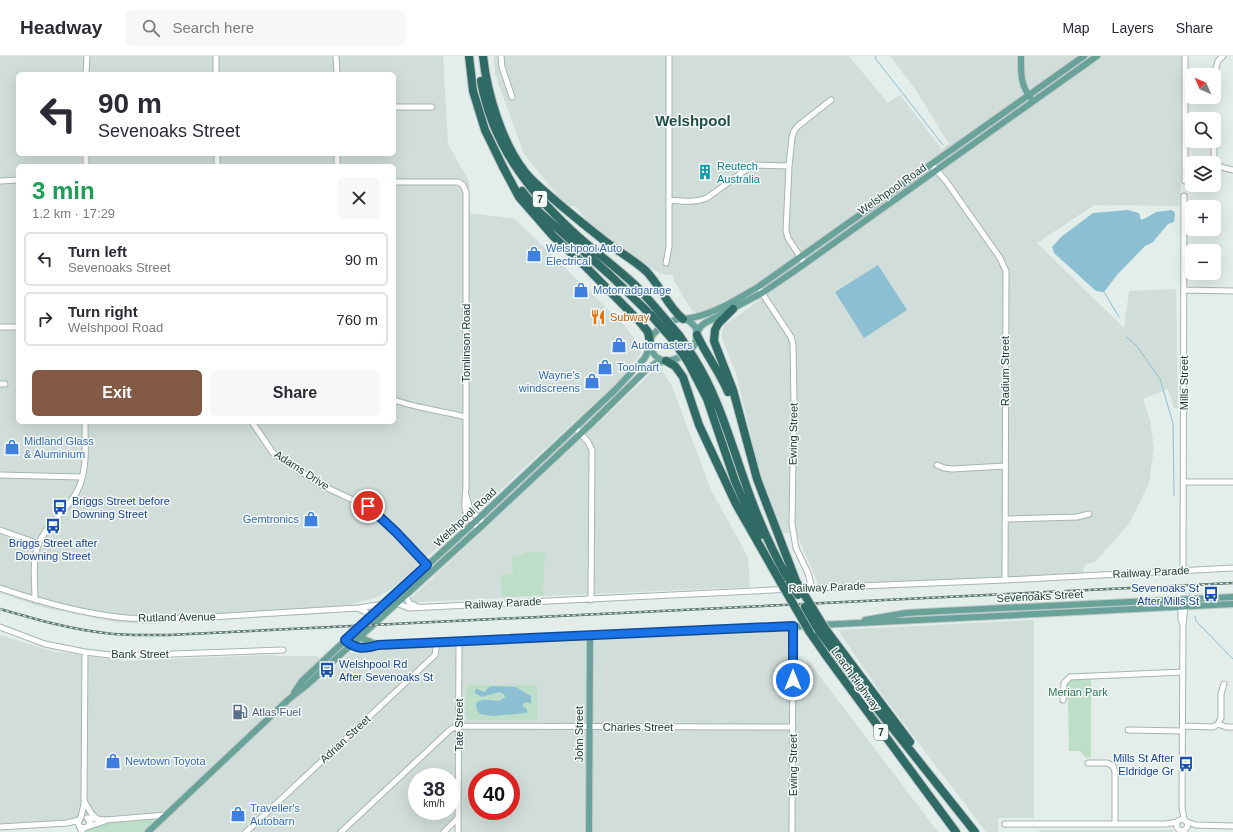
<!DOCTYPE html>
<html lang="en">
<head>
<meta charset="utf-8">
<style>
	:root { --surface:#fff; --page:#f7f7f7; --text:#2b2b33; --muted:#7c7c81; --line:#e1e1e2; --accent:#845946 }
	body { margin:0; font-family:Arial,sans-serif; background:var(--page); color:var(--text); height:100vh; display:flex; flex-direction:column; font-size:15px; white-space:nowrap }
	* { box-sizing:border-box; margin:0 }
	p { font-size:13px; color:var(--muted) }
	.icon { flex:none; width:22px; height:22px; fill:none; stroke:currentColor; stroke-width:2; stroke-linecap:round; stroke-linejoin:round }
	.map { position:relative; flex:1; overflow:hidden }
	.drawer { position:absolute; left:16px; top:108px; width:380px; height:260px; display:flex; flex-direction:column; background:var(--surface); border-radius:6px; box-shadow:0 4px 16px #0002 }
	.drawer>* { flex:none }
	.hud { position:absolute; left:16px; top:16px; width:380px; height:84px; border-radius:6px; box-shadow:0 4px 16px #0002; background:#fff; color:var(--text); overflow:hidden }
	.needle { width:26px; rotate:315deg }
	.controls { position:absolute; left:1185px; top:12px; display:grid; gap:8px }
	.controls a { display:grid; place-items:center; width:36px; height:36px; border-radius:6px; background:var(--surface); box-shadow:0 4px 16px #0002; font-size:20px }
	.speed { position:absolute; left:408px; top:712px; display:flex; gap:8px; font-size:20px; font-weight:700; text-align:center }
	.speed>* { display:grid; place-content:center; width:52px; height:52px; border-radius:50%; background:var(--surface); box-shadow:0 4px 16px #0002; line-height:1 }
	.speed small { font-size:10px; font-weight:400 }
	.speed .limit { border:6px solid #d22; background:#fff; color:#111 }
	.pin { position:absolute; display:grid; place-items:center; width:34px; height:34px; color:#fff; margin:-17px; border:2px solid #fff; border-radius:50%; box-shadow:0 1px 4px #0007 }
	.me { position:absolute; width:44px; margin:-22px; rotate:0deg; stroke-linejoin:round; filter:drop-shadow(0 0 3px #0008) }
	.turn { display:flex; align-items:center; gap:14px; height:84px; padding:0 16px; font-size:18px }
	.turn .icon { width:52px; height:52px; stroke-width:2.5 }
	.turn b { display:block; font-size:28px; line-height:34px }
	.round { display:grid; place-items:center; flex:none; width:42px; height:42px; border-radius:6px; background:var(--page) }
	.headline { display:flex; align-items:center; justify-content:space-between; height:68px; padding:0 16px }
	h1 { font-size:24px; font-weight:700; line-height:30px; color:#1e9e55 }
	.button { display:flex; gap:8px; margin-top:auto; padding:8px 16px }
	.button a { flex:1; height:46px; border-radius:6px; background:var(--accent); color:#fff; font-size:16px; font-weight:700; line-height:46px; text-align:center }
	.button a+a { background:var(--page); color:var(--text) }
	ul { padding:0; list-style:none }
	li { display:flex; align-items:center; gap:12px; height:54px; margin:0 8px 6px; padding:0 8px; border:2px solid var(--line); border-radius:6px }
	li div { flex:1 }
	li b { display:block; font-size:15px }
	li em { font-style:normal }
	header { display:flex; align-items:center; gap:24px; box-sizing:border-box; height:56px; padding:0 20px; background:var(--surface); border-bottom:1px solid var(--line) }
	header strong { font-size:19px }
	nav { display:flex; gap:22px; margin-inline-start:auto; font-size:14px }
	.search { width:280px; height:36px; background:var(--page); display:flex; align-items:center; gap:10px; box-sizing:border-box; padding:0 14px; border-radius:6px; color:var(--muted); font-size:15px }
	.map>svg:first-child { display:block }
</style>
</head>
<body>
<header>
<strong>Headway</strong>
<div class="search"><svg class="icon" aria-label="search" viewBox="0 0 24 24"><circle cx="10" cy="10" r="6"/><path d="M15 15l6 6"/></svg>Search here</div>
<nav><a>Map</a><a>Layers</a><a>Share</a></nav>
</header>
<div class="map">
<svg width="1233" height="776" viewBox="0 0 1233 776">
	<rect width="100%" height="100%" fill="#e3edea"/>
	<path fill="#d1ddd9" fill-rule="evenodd" d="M0 0H443L448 88 469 125 470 157 515 163 626 271 642 295 630 314 612 331 396 530 378 541 341 551 333 557 146 568 114 566 41 551 0 537ZM18 18H394V98H18ZM18 110H394V366H18Z
		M494 0H849L888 47 900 39 942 93 949 88 915 33 890 0H1187L1180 150 1094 149 1037 187 1124 272 1129 235 1176 233 1178 352H1174L1168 333 1143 343 1150 364 1154 392 1149 427 1129 468 1095 506 1085 508 1082 522 822 536 804 496 797 477H783L767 447 736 317 722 283V274L725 269 761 243 753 230 700 258 692 255 674 225 673 219 661 218 599 179 575 150H566L524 98 495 18Z
		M659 310 671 328 711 434 748 501 750 530 749 531 415 546 410 543Z
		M1034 564V762H998V776H986L880 636 838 574Z
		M792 567 796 574V609L809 606 938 776H458V763L444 776H151L169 758 84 766 0 769V579L52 595 122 605 270 599 276 600H317L333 612 349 597 562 577ZM417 721H451V755H417ZM477 721H511V755H477Z
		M1039 774H1173V776H1039Z"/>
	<path fill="#bddec9" d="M527 496H545L543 539 502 541 501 519 513 518 512 500 514 499 515 501Z
		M1071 623H1091V701L1086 702 1080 695H1069L1068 644 1066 640V628Z
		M466 629H537V664H469L466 661Z
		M166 759 148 776H86L87 771 107 764Z"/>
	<path fill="#8cbfd1" d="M1128 154 1139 157 1141 164 1146 162 1156 156 1172 154 1175 157 1174 166 1168 168 1153 186 1145 190 1117 219 1104 236 1096 235 1054 197 1052 191 1061 181 1093 157Z
		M878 209 907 254 864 282 835 236Z
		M493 630 516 631 531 640V648L526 646 523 648V651L527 653V657L493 660 480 658 477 654 476 647C483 641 491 645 499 645L505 641 504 638 499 636 482 641 475 637V634L477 633 484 636 489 631Z"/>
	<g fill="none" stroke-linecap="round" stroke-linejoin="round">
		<path stroke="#8cbfd1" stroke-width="1" d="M876 0 875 2 943 89
			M1104 236 1119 261
			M1126 281 1136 289 1160 323 1173 367 1174 440
			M1189 535 1190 541
			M1195 560 1196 565 1233 603"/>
		<g stroke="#a6b5b2" stroke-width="7">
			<path id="minor" d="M336 0 337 18
				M501 0 502 11 512 41
				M1185 0V125
				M1215 15 1218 5 1223 0
				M86 18 87 0
				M216 18V0
				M394 51H432
				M1213 63V62
				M1214 85V103L1217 110 1233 114
				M931 108 946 125 1000 202 1006 215 1005 524
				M86 110V98
				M217 110V98
				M337 110V98
				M0 125 18 124
				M394 126H458L463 129 466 136V429C465 455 460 453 479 473
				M669 144C682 145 695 147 707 142L751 110 756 109 789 110
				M666 207 669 191V0
				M805 208 788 182 786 175 789 110 792 81 794 75 798 70 831 44
				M760 234 791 281 793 288 794 346 792 468 796 492 808 517 812 532
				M1184 234 1233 235
				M0 271H18
				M0 328H5
				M394 344C417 352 442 355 466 361
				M252 366 273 397 321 429 368 451 396 476 433 515
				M575 371 588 386 592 394 591 544
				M937 409 944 412 952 413 1005 410
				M0 419 82 421
				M1183 426H1233
				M466 439 470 453 484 468
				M1005 463 1077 461 1089 458
				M0 474 39 488
				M1183 515 1184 140
				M0 532C41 546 83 558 127 562 160 564 194 562 227 560 271 557 315 555 358 552L384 548
				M406 539 409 547 418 551
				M35 544C35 527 32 506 38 489 47 466 73 451 81 426 87 407 85 386 85 366
				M1175 544 1185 550 1183 569 1182 752 1184 763
				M396 547 409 552 812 532 1005 524 1233 512
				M1181 549V564L1183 569
				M358 552 366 556 369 562
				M0 571 45 588 85 596 118 600 283 594
				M1063 644 1064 627 1070 621 1183 616
				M1218 668 1226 671H1233
				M1183 670 1213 671 1218 668 1221 662V638L1224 628
				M1128 674 1183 675
				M1088 707H1107L1113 710 1115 716V768
				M84 745 91 757 97 763
				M81 761 84 748 85 596
				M88 762 106 764 166 759
				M80 763 78 767 82 776
				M1176.5 769a5.5 5.5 0 1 1 11 0a5.5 5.5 0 1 1-11 0Z
				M1187 766 1196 769 1233 770
				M1005 768H1166L1177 766
				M0 771 67 767 79 764
				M81 771 85 772 88 770 90 766 87 762
				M87 771 105 765
				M246 776 435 599 437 587
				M341 776 451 673 459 670 793 671
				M444 776 458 762
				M458 776 459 586
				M792 776 793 570"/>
		</g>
		<g stroke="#c1c9c8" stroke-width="8">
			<path id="major" d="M1021 0C1021 16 1020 28 1030 41
				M684 263C712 260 735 244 758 231L1084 0
				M697 277 701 270 705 267 762 237 796 214 1097 0
				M865 564 906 557 942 555 1233 541
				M819 569 1233 548
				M356 581C362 581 372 587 378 589
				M345 584C356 594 365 593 378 589L808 570
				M294 637 302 625 335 594 479 462 615 334 644 303C650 295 648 288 652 280 658 272 674 261 684 263 689 264 693 268 696 272 697 278 697 283 695 288 686 303 657 315 650 290
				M148 776 289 643 307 629 484 468 593 366 646 314 656 307 664 305
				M589 776 590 580"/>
		</g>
		<g stroke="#c1c9c8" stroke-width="10">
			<path id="highway" d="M469 0 473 35 485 74 503 111 519 141 553 180 584 209 640 266 648 276 650 287
				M483 0C487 37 502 87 525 116 532 125 541 132 550 140 568 156 587 171 606 186 619 196 634 204 646 215 660 229 668 251 683 263
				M481 25C492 87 527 133 572 175 592 194 615 210 635 229 642 236 649 244 655 251
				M522 135 538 155 610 219 651 259
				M733 253 718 268 715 274 714 285 733 334 757 423 796 525
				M697 279C706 299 720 316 728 336
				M694 302C718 340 730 384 745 426 757 461 771 494 790 526
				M666 305 675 310 683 321 699 369 736 448 781 527
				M688 306 707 343 735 425 759 480
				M826 574 910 686
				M809 575 827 601 956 776
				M819 575 879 655 975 776"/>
		</g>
		<use href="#minor" stroke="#fff" stroke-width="5"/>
		<use href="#major" stroke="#68a299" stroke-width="6"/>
		<use href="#highway" stroke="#2f6a64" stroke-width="8"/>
		<g stroke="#5e7a75" stroke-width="2.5">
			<path id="rail" d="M0 553C35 563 69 573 105 577 126 580 148 579 169 579L1233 527"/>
		</g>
		<use href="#rail" stroke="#f4f9f7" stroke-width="1" stroke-dasharray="3" stroke-linecap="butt"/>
		<g stroke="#c1c9c8" stroke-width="10" stroke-linecap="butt">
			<path id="highway-bridge" d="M655 251 679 279 694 302
				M651 259 672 283 688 306
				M796 525 826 574
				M790 526 798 539
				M781 527 809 575
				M805 551 819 575"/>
		</g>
		<use href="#highway-bridge" stroke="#2f6a64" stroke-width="8"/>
	</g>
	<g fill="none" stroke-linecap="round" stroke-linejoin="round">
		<g stroke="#114b97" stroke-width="10">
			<path id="route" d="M368 450 396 476 427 509 345 584C356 594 365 593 378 589L793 570V624"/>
		</g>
		<use href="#route" stroke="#1a73e8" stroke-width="7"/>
	</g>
	<defs>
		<g id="building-bare" transform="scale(1.2)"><path d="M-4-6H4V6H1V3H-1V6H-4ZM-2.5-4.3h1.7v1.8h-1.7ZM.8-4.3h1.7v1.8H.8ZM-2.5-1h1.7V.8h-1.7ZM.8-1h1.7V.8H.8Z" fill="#0f9aa8" stroke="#f4f9f7" stroke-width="2.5" paint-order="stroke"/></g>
		<g id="shop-bare" transform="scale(1.2)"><path d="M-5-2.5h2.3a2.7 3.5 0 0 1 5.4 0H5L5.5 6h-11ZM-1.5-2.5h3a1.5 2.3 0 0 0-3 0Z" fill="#3f7fe0" stroke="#f4f9f7" stroke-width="2.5" paint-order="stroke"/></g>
		<g id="restaurant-bare" transform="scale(1.2)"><path d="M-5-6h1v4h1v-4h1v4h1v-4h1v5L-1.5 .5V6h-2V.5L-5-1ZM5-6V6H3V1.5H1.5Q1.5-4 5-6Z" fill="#e8710a" stroke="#f4f9f7" stroke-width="2.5" paint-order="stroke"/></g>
		<g id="bus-bare" transform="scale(1.2)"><path d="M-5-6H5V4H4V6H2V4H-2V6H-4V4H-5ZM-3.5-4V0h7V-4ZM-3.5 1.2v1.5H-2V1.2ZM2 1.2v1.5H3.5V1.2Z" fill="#1a4fb4" stroke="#f4f9f7" stroke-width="2.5" paint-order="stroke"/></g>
		<g id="fuel-bare" transform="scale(1.2)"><path d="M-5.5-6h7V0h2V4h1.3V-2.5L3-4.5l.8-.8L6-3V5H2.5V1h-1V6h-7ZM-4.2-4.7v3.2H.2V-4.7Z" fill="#5c6f8a" stroke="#f4f9f7" stroke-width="2.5" paint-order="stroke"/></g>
	</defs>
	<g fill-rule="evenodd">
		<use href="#building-bare" x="705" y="116"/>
		<use href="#shop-bare" x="534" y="198"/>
		<use href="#shop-bare" x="581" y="234"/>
		<use href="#restaurant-bare" x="598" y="261"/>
		<use href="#shop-bare" x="619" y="289"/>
		<use href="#shop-bare" x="605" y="311"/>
		<use href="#shop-bare" x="592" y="325"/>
		<use href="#shop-bare" x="12" y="391"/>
		<use href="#bus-bare" x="60" y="451"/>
		<use href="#shop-bare" x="311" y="463"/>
		<use href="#bus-bare" x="53" y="470"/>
		<use href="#bus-bare" x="1211" y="538"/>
		<use href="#bus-bare" x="327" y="614"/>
		<use href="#fuel-bare" x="240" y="656"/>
		<use href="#shop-bare" x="113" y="705"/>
		<use href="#bus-bare" x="1186" y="708"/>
		<use href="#shop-bare" x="238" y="758"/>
	</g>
	<g text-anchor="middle" stroke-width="3" stroke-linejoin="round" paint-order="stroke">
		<g fill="#f4f9f7" stroke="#627673" stroke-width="1">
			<rect x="533" y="135" width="14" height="16" rx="3"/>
			<rect x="874" y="668" width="14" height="16" rx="3"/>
		</g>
		<g font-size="10" font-weight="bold" fill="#233e3a">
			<text x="540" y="147">7</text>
			<text x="881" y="680">7</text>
		</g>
		<g font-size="11" fill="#0d838f" stroke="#f4f9f7" text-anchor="start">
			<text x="717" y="114">Reutech<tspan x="717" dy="13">Australia</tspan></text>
		</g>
		<g font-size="11" fill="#233e3a" stroke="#f4f9f7">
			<text transform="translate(892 133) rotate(-35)" y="4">Welshpool Road</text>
			<text transform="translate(466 287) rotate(-90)" y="4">Tomlinson Road</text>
			<text transform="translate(1005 315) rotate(-90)" y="4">Radium Street</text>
			<text transform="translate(1184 327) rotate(-90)" y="4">Mills Street</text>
			<text transform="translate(793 378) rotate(-89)" y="4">Ewing Street</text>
			<text transform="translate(302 414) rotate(33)" y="4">Adams Drive</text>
			<text transform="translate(465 461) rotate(-43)" y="4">Welshpool Road</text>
			<text transform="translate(1151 516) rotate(-3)" y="4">Railway Parade</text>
			<text transform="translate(827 531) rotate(-2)" y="4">Railway Parade</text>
			<text transform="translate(1040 540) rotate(-3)" y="4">Sevenoaks Street</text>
			<text transform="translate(503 547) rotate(-3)" y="4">Railway Parade</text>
			<text transform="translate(177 561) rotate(-1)" y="4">Rutland Avenue</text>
			<text x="140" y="602">Bank Street</text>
			<text transform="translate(856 623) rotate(54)" y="4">Leach Highway</text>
			<text transform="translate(459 669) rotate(-90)" y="4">Tate Street</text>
			<text x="638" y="675">Charles Street</text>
			<text transform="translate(579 678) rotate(-90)" y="4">John Street</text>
			<text transform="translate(345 683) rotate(-43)" y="4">Adrian Street</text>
			<text transform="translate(793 709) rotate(-90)" y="4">Ewing Street</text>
		</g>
		<g font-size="11" fill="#366cbe" stroke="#f4f9f7" text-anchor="start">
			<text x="546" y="196">Welshpool Auto<tspan x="546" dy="13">Electrical</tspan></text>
			<text x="593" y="238">Motorradgarage</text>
			<text x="631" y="293">Automasters</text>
			<text x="617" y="315">Toolmart</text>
			<text x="580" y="323" text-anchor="end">Wayne's<tspan x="580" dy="13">windscreens</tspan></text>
			<text x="24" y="389">Midland Glass<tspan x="24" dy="13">&amp; Aluminium</tspan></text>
			<text x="299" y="467" text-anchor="end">Gemtronics</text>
			<text x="125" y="709">Newtown Toyota</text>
			<text x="250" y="756">Traveller's<tspan x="250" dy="13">Autobarn</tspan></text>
		</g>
		<g font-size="11" fill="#c56008" stroke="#f4f9f7" text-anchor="start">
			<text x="610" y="265">Subway</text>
		</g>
		<g font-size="11" fill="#164399" stroke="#f4f9f7" text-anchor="start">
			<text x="72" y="449">Briggs Street before<tspan x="72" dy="13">Downing Street</tspan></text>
			<text x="53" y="491" text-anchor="middle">Briggs Street after<tspan x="53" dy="13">Downing Street</tspan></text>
			<text x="1199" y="536" text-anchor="end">Sevenoaks St<tspan x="1199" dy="13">After Mills St</tspan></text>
			<text x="339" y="612">Welshpool Rd<tspan x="339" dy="13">After Sevenoaks St</tspan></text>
			<text x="1174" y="706" text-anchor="end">Mills St After<tspan x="1174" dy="13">Eldridge Gr</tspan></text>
		</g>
		<g font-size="11" fill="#2d7551" stroke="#f4f9f7">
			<text x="1078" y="640">Merian Park</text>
		</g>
		<g font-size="11" fill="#4e5e75" stroke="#f4f9f7" text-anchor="start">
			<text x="252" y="660">Atlas Fuel</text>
		</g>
		<g font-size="15" font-weight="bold" fill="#1f5049" stroke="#f4f9f7">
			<text x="693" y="70">Welshpool</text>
		</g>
	</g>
</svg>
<div class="controls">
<a><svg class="needle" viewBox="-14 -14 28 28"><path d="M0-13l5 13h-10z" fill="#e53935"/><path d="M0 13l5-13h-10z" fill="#7c7c81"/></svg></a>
<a><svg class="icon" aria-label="search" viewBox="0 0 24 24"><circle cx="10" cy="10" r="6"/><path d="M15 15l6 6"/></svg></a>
<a><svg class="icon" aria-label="layers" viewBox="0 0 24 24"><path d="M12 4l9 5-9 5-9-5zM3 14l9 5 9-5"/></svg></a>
<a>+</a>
<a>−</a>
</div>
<div class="speed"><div>38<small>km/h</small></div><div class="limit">40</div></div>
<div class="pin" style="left:368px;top:450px;background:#d93025"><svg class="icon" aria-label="arrive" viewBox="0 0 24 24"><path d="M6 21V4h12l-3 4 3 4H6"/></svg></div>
<svg class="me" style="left:793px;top:624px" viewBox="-20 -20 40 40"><circle r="17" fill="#1a73e8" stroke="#fff" stroke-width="3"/><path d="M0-11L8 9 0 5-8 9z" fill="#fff"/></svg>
<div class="hud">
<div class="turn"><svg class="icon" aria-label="left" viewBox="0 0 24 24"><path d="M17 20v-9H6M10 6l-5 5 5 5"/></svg><div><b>90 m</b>Sevenoaks Street</div></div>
</div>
<section class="drawer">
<div class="headline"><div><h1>3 min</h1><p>1.2 km · 17:29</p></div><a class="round"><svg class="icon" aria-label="close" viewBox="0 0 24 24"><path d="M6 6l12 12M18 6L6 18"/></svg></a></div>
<ul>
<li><svg class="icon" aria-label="left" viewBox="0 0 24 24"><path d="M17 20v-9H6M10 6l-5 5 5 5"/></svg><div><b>Turn left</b><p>Sevenoaks Street</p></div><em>90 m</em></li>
<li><svg class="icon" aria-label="right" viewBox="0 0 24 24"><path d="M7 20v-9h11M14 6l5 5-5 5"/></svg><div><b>Turn right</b><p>Welshpool Road</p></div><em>760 m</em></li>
</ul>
<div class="button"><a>Exit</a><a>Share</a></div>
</section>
</div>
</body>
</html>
